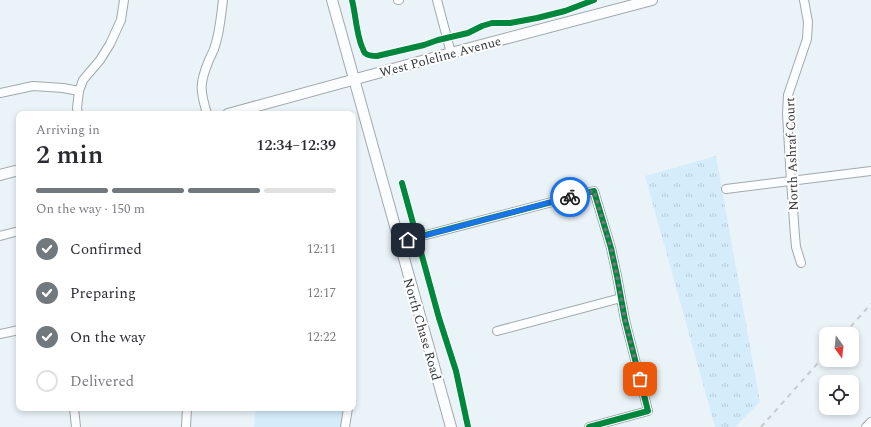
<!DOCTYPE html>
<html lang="en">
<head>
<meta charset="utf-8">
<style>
  body { margin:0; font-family:Spectral,serif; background:#f7f7f7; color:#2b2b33; height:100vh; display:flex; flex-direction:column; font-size:15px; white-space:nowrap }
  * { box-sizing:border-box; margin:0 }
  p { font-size:13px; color:#7c7c81 }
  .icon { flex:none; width:22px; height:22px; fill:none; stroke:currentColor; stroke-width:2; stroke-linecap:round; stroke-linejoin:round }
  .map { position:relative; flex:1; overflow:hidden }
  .drawer { position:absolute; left:16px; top:111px; width:340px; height:300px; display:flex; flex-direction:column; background:#fff; border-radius:8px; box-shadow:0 2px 6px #0003 }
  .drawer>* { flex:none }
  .needle { width:26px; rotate:165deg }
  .fabs { position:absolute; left:819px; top:327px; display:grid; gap:8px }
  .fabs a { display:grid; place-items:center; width:40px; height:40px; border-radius:8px; background:#fff; box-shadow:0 2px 6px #0003; font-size:20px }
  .pin { position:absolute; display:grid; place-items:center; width:34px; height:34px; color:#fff; margin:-17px; border-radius:8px; box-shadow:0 2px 6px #0006 }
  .courier { position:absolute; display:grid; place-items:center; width:40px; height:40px; margin:-20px; border:3px solid #1a73e8; border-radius:50%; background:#fff; color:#222; box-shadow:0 1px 5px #0007 }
  .summary em { font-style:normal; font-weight:600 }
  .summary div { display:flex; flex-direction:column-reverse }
  .summary { display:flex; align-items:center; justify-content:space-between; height:68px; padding:0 20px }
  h1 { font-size:26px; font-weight:600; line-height:30px }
  .bar { display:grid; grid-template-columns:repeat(4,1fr); gap:6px 4px; align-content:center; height:48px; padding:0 20px }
  .bar i { height:5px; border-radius:3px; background:#e1e1e2 }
  .bar .selected { background:#71797e }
  .bar p { grid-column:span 4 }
  ol { padding:0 20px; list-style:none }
  li { display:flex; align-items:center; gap:12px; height:44px }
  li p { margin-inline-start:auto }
  li .icon { padding:4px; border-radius:50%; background:#71797e; color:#fff; stroke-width:4 }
  li:last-child { color:#7c7c81 }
  li i { width:22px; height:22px; border:2px solid #e1e1e2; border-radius:50% }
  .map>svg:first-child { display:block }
  .grass { fill:url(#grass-tufts) }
  .park { fill:#d5edfb }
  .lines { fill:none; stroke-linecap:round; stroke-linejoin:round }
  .minor-casing { stroke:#a1a9ad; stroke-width:10 }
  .tertiary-casing { stroke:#a1a9ad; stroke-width:12 }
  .minor { stroke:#fcfdfe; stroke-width:8 }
  .tertiary { stroke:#fcfdfe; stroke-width:10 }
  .rail { stroke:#c8cbcd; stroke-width:2; stroke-dasharray:5 5; stroke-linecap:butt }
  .cycleway-casing { stroke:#fefefe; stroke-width:8 }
  .cycleway { stroke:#00873e; stroke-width:6 }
  .done { stroke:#71797e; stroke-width:4; stroke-dasharray:0 7.2 }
  .route { stroke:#1a73e8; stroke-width:5 }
  .labels { text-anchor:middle; stroke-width:4; stroke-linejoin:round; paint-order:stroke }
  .street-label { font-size:13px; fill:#30373c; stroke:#fefefe }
</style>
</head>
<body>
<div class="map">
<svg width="871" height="427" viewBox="0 0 871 427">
  <defs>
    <pattern id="grass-tufts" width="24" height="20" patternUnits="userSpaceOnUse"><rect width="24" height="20" fill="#d5edfb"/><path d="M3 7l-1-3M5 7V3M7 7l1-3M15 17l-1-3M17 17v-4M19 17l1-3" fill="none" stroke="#b7ccd8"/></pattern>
  </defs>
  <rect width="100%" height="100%" fill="#eaf3f8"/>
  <!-- grass -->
  <polygon class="grass" points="716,156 760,402 735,427 715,427 645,176"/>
  <!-- park -->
  <polygon class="park" points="255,408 344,408 341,427 254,427"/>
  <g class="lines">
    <!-- minor casing -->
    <g class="minor-casing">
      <g id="minor">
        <polyline points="398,0 399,0"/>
        <polyline points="437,0 451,53"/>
        <polyline points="0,93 33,86 63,88 79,91"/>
        <polyline points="78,114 77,108 79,91 83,80 100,60 110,44 121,20 124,0"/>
        <path d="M207,114c-7,-24 -8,-30 2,-54 2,-5 5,-9 6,-14 5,-15 6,-31 8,-46"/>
        <polyline points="726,189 871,171"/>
        <polyline points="0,236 19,231"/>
        <polyline points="399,242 594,191 611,248 617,276 625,320 648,411 589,427"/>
        <polyline points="801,263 796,247 795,236 791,181 787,114 788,95 807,39 808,22 804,0"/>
        <polyline points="497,331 621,298"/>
        <polyline points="0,334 19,330"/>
        <polyline points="74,408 76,427"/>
        <polyline points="186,427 187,408"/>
        <polyline points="345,427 348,408"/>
        <polyline points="866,427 871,422"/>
      </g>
    </g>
    <!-- tertiary casing -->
    <g class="tertiary-casing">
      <g id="tertiary">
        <polyline points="332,0 451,427"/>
        <polyline points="228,114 451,53 652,0"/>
        <polyline points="0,175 19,170"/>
      </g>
    </g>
    <!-- minor -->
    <use href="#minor" class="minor"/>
    <!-- tertiary -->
    <use href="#tertiary" class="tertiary"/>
    <!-- rail -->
    <g class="rail">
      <polyline points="844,334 871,304"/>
      <polyline points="761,427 826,354"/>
    </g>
    <!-- cycleway casing -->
    <g class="cycleway-casing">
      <g id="cycleway">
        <path d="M352,0c4,16 4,32 10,47 1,1 2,6 3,6 3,3 8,3 12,3l47,-11 14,-5 30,-7 14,-7 10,-3h18l27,-5 28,-7 29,-11"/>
        <polyline points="402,183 439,318 456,371 468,427"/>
        <polyline points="399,242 594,191 611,248 617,276 625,320 648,411 589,427"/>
      </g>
    </g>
    <!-- cycleway -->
    <use href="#cycleway" class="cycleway"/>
  </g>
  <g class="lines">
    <!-- done -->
    <polyline class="done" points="570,197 594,191 611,248 617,276 625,320 640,379"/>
    <!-- route -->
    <polyline class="route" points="408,240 570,197"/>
  </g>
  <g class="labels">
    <!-- street labels -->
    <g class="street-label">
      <text transform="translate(440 56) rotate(-15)" y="5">West Poleline Avenue</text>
      <text transform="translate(791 154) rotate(-92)" y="5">North Ashraf Court</text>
      <text transform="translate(423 329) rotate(74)" y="5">North Chase Road</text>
    </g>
  </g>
</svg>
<div class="fabs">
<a><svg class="needle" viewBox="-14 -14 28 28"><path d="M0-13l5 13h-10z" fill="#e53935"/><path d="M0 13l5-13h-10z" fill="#7c7c81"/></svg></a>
<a><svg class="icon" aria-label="locate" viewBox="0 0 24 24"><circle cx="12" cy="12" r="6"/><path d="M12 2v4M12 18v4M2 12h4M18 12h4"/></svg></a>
</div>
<div class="pin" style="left:640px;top:379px;background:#ea580c"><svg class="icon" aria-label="bag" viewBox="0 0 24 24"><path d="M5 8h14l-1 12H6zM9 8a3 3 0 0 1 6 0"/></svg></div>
<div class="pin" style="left:408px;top:240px;background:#1f2937"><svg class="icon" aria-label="home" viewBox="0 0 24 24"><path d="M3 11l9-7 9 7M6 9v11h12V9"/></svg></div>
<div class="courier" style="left:570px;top:197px"><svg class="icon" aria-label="bike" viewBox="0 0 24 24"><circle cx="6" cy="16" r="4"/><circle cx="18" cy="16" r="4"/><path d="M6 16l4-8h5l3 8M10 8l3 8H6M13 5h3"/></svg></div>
<section class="drawer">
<div class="summary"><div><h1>2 min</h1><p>Arriving in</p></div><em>12:34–12:39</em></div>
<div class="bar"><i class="selected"></i><i class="selected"></i><i class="selected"></i><i></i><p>On the way · 150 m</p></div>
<ol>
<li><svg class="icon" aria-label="check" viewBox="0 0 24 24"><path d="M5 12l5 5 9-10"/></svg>Confirmed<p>12:11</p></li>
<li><svg class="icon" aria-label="check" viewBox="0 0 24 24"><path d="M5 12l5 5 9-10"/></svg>Preparing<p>12:17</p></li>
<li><svg class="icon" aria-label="check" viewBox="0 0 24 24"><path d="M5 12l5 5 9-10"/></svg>On the way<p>12:22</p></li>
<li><i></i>Delivered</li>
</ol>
</section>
</div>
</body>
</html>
